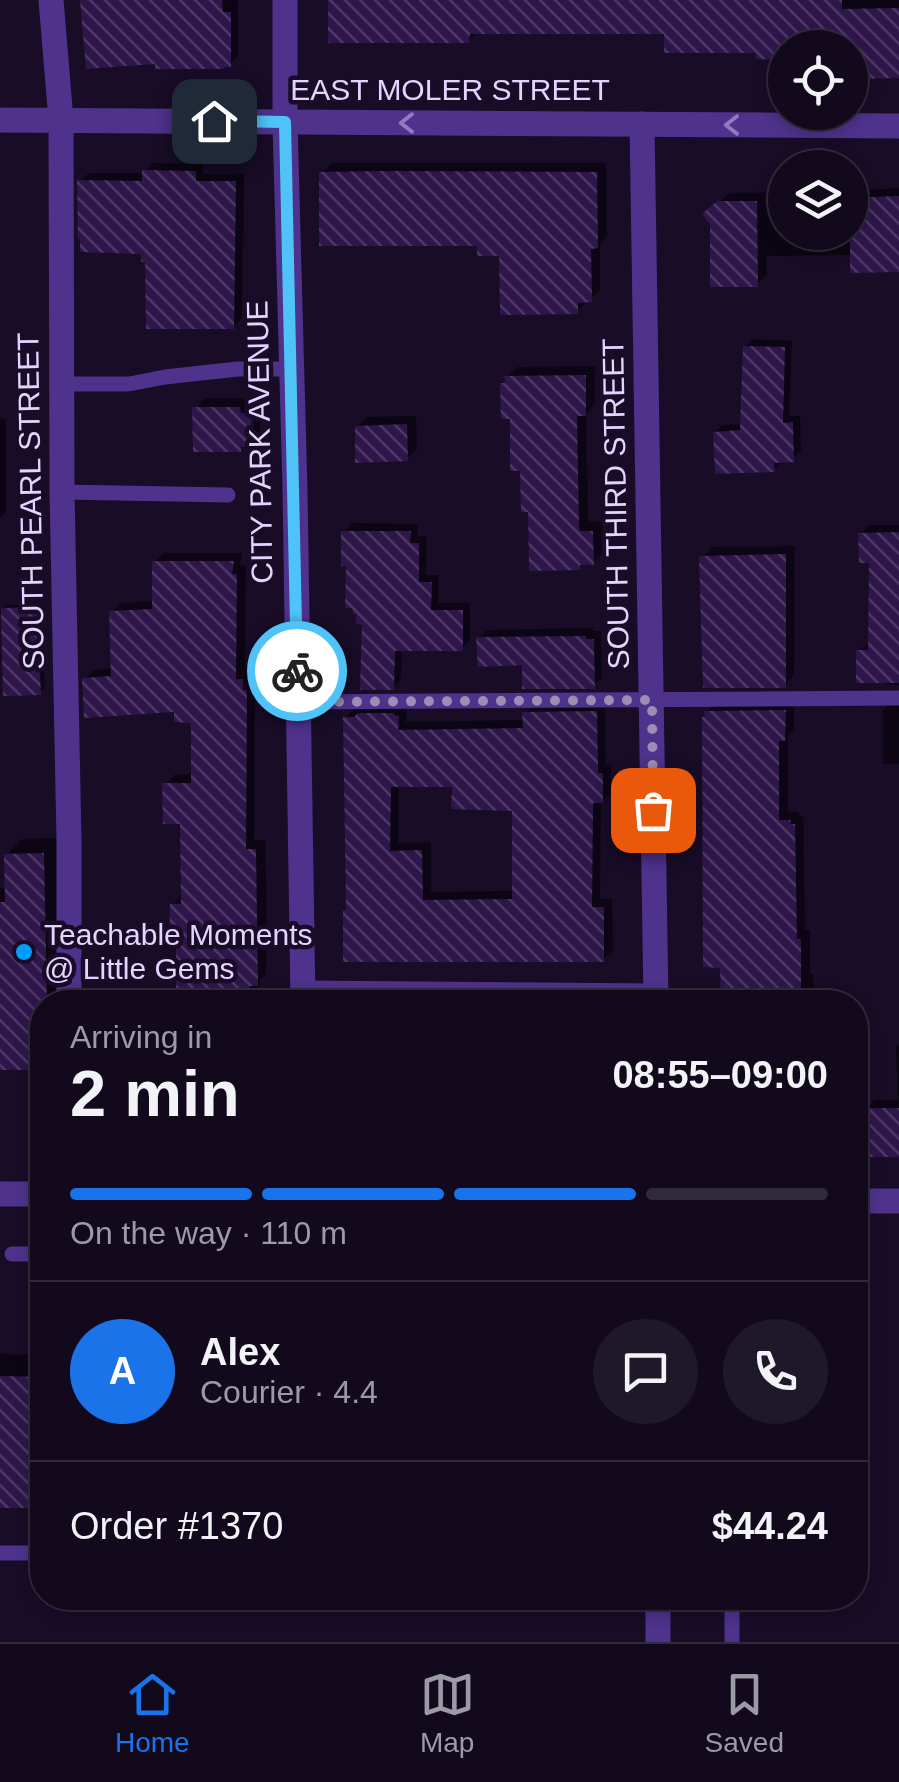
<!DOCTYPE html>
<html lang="en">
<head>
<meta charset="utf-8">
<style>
  body { margin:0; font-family:Helvetica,sans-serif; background:#1f172a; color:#f1f3f6; height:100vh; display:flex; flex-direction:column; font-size:38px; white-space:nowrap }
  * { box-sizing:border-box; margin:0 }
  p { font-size:32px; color:#9c9aa4 }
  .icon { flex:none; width:55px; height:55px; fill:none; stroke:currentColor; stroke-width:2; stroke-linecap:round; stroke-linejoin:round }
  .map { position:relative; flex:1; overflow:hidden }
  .sheet { position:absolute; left:30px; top:990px; width:838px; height:620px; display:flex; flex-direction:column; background:#12091d; border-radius:40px; box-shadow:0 5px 15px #0003,0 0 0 2px #312a3b }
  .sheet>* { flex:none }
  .controls { position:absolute; left:768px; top:30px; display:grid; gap:20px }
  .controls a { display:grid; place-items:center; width:100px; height:100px; border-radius:50%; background:#12091d; box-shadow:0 5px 15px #0003,0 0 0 2px #312a3b; font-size:50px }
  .pin { position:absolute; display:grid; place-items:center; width:85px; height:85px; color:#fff; margin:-42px; border-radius:20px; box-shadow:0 5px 15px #0006 }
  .courier { position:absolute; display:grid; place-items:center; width:100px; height:100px; margin:-50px; border:8px solid #4fc3f7; border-radius:50%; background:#fff; color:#222; box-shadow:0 2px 12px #0007 }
  .overview em { font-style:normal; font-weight:700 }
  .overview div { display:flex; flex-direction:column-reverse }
  .overview { display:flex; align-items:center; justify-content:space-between; height:170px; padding:0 40px }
  h1 { font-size:65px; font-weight:700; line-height:75px }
  .bar { display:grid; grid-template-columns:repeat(4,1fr); gap:15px 10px; align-content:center; height:120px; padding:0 40px }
  .bar i { height:12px; border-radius:8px; background:#312a3b }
  .bar .active { background:#1a73e8 }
  .bar p { grid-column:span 4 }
  .line { display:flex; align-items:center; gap:25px; padding:0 40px; border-top:2px solid #312a3b }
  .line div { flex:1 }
  .round { display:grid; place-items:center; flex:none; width:105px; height:105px; border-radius:52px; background:#1f172a }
  .dock { display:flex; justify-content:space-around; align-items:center; height:140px; border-top:2px solid #312a3b; background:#12091d; font-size:28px; color:#9c9aa4 }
  .dock a { display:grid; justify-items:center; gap:5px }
  .dock .active { color:#1a73e8 }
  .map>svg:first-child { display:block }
  .shadow { fill:#0007; fill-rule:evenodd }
  .building { fill:url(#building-back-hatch); fill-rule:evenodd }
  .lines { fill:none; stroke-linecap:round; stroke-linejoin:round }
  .service { stroke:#4e328b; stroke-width:15 }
  .minor { stroke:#4e328b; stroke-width:25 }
  .oneway { stroke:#927abf }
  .done { stroke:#9d8db3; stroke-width:10; stroke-dasharray:0 18 }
  .route { stroke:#4fc3f7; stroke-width:12 }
  .poi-dot { fill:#009dfd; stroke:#180c27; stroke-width:4 }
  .labels { text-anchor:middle; stroke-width:9; stroke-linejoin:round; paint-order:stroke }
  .street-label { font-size:30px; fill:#e4d2ff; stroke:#180c27 }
  .poi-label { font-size:30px; fill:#e4d2ff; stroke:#180c27; text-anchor:start }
</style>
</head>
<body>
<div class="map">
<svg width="899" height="1642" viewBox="0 0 899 1642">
  <defs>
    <pattern id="building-back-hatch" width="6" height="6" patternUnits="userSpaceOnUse" patternTransform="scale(2.5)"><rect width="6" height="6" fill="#2f164a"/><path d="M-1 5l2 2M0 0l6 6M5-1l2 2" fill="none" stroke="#4d3765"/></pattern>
  </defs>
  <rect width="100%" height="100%" fill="#180c27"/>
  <!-- shadow -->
  <g class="shadow">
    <polygon points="83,0 238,0 238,56 230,64 158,61"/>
    <polygon points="330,0 899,0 899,76 858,58 850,58 850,48 785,48 785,57 666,32 477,32 468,41"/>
    <polygon points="153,163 203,164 203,174 244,174 242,318 233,327 148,260 144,251 80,181 89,173 144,173"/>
    <polygon points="332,163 606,163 607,236 600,243 600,290 577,311 502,253 322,173"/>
    <polygon points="899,188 899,267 853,255 766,256 767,275 757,284 715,205 730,193 785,192 785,232 850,232 850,191"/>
    <polygon points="753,339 792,341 789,416 800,416 801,451 793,459 782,462 774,470 715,432 723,425 742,424 745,347"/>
    <polygon points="595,366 595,404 586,414 588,518 590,522 602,522 603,553 593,562 584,563 579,568 531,509 512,416 502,384 517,367"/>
    <polygon points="205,398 249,398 249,442 254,437 254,404 260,404 260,435 251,444 245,444 240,449 195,408"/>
    <polygon points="416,416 417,449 407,459 357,427 367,417"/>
    <polygon points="0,419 6,419 6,512 0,518"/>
    <polygon points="352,523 418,524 417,536 427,536 426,575 439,575 438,603 470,603 470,640 462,648 402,649 401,679 393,688 364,622 348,564 344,532"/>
    <polygon points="869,525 899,525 899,685 884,684 884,681 858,651 870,642 872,560 861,534"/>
    <polygon points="795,546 794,675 785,685 702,557 712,547"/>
    <polygon points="164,553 242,553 240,565 246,566 245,671 251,671 251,682 255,681 254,840 265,840 267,912 266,974 259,981 259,986 255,990 255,1002 182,1002 179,946 172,906 181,896 182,821 165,784 174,775 194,774 193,720 176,709 85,679 94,670 113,668 112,612 121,603 154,601 154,562"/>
    <polygon points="40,604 45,688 40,692 3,609 7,605"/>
    <polygon points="593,628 593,631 601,631 602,678 593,686 524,662 479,638 487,630"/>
    <polygon points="794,701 794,729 788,735 788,812 799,812 799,815 803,816 805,930 810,930 810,974 813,974 814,1002 724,1002 707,712 717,702"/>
    <polygon points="892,701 899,701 899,764 883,764 883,710"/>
    <path d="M605,703l1,62h5l1,27 -11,10 -1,97h12l1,51 -10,9 -255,-50 -3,-191 9,-9 53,-2 -1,15 119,-2v-7l9,-9zM399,784l55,1 61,24 -1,82 -83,1v-50l-33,1z"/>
    <polygon points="59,838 63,1002 42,1002 42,1068 0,1068 0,888 7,888 6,855 22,839"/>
    <polygon points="899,1045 899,1154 866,1109 875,1100 898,1100 896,1047"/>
    <polygon points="0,1354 42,1355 42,1506 0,1505"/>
  </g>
  <!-- building -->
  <g class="building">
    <polygon points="80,0 222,0 223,12 231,12 231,67 225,67 224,69 155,69 155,64 86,69"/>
    <polygon points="328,0 842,0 842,9 899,8 899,78 856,79 855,48 785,48 785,60 756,59 756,53 664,53 664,34 470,34 469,43 328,43"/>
    <polygon points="142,170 196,171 196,181 236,181 234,329 146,329 145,262 141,262 141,254 80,252 80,239 78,239 77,180 142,181"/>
    <polygon points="383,171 597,172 598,248 591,249 592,302 578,303 578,314 500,315 499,256 477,256 477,246 319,246 319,172"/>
    <polygon points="899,196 899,272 850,273 850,198"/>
    <polygon points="717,201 757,201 758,287 710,287 710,224 702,214"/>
    <polygon points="743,346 785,347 783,423 793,422 794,462 774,463 775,472 715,474 713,432 740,430"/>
    <polygon points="586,375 586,416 577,416 579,528 580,531 593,531 594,565 580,565 580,570 529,571 528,512 521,512 520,471 510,471 510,419 501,419 500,383 505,383 504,376"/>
    <polygon points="192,407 240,407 241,413 251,412 252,447 241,447 241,452 193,452"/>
    <polygon points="407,424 408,461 355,463 355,426"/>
    <polygon points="341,531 411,531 410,543 419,543 419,582 432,582 431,610 463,610 463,651 395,651 394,690 360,690 362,625 356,624 356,614 353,615 352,608 345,608 346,566 341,566"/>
    <polygon points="899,532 899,683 856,683 856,650 868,650 869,563 859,563 858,533"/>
    <polygon points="786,554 786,688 703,688 699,556"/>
    <polygon points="152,561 234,561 232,574 237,574 236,679 243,679 243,690 247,690 246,849 256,849 258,986 250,986 250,998 176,998 176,948 169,948 170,904 181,904 180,824 163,824 162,783 191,783 191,723 174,722 174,712 84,718 82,678 111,676 109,611 152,609"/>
    <polygon points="37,607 41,695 3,696 1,608"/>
    <polygon points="586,636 586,639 594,639 595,689 522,689 522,665 478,667 476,637"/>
    <polygon points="786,710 785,741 779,741 779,820 791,820 790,824 795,824 797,939 801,939 801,1002 721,1002 720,968 703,967 702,717 705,717 704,711"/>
    <path d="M597,711l1,62h5v30h-10l-1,104h12v55h-261v-52h3l-3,-193h12l1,-3 4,-1h34v2l5,1 -1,14 125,-2 -1,-16zM391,787h61l-1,22 61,2v88l-89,1 -1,-50 -32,1z"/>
    <polygon points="44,853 47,1002 42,1002 42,1070 0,1070 0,902 5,902 4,854"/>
    <rect x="864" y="1108" width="35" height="49"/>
    <polygon points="0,1376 42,1377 42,1508 0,1508"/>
  </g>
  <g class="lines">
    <!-- service -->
    <g class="service">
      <polyline points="62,384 129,384 165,377 238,369 292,369"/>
      <polyline points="62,492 228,495"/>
      <polyline points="298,702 899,698"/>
      <polyline points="302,988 656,991"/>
      <polyline points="12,1254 42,1254"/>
      <polyline points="0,1553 42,1553"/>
      <polyline points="732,1598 732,1642"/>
    </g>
    <!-- minor -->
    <g class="minor">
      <polyline points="51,0 61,120 62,492 69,840 69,1002"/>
      <polyline points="285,0 285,122 295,490 303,1002"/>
      <polyline points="0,120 899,126"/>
      <polyline points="642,124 656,1002"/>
      <polyline points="0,1194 42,1194"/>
      <polyline points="855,1201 899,1201"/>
      <polyline points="658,1642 658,1598"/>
    </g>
  </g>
  <!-- one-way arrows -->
  <defs><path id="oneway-chevron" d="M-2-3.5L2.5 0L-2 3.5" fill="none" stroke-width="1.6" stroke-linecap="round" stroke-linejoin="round" transform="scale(2.5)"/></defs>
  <g class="oneway">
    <use href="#oneway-chevron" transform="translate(407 123) rotate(-180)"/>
    <use href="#oneway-chevron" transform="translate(732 125) rotate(-180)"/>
  </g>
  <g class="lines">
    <!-- done -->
    <polyline class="done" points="297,671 298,702 652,700 653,810"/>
    <!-- route -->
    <polyline class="route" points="214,121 285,122 297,671"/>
  </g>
  <!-- markers -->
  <circle class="poi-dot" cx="24" cy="952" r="10"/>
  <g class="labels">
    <!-- street labels -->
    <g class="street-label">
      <text x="450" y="100">EAST MOLER STREET</text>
      <text transform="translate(260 442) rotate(-91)" y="10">CITY PARK AVENUE</text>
      <text transform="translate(31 501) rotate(-91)" y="10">SOUTH PEARL STREET</text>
      <text transform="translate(616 504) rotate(-91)" y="10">SOUTH THIRD STREET</text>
    </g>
    <!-- poi labels -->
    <g class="poi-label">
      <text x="44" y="945">Teachable Moments<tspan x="44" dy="34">@ Little Gems</tspan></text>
    </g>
  </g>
</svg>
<div class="controls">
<a><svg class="icon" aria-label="locate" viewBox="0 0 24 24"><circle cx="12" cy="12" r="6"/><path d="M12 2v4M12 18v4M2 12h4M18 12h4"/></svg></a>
<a><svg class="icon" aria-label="layers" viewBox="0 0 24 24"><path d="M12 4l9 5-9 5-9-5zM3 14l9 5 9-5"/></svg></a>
</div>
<div class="pin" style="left:653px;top:810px;background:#ea580c"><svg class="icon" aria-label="bag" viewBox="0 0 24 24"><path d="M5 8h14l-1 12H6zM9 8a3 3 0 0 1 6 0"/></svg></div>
<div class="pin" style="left:214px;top:121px;background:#1f2937"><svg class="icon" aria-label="home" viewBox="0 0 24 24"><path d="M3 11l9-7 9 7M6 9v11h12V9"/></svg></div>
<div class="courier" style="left:297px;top:671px"><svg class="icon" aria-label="bike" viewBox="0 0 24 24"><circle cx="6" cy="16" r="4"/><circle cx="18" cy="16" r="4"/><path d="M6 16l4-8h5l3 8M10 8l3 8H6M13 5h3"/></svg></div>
<section class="sheet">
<div class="overview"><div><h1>2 min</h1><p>Arriving in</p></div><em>08:55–09:00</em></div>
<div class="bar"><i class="active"></i><i class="active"></i><i class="active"></i><i></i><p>On the way · 110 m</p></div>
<div class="line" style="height:180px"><b class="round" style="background:#1a73e8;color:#fff">A</b><div><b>Alex</b><p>Courier · 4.4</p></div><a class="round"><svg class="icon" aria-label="chat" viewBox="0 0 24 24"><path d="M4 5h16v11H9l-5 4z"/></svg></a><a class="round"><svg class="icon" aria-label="phone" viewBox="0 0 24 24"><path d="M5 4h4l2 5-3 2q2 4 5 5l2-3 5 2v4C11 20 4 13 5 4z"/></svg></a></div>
<div class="line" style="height:130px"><div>Order #1370</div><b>$44.24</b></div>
</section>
</div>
<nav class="dock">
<a class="active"><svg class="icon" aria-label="home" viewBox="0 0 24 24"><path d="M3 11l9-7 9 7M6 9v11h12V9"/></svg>Home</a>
<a><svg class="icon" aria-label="map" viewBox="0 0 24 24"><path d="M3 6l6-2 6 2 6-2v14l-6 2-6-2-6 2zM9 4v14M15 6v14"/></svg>Map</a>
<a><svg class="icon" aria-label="saved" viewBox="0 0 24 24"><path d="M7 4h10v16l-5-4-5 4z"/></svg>Saved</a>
</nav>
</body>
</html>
